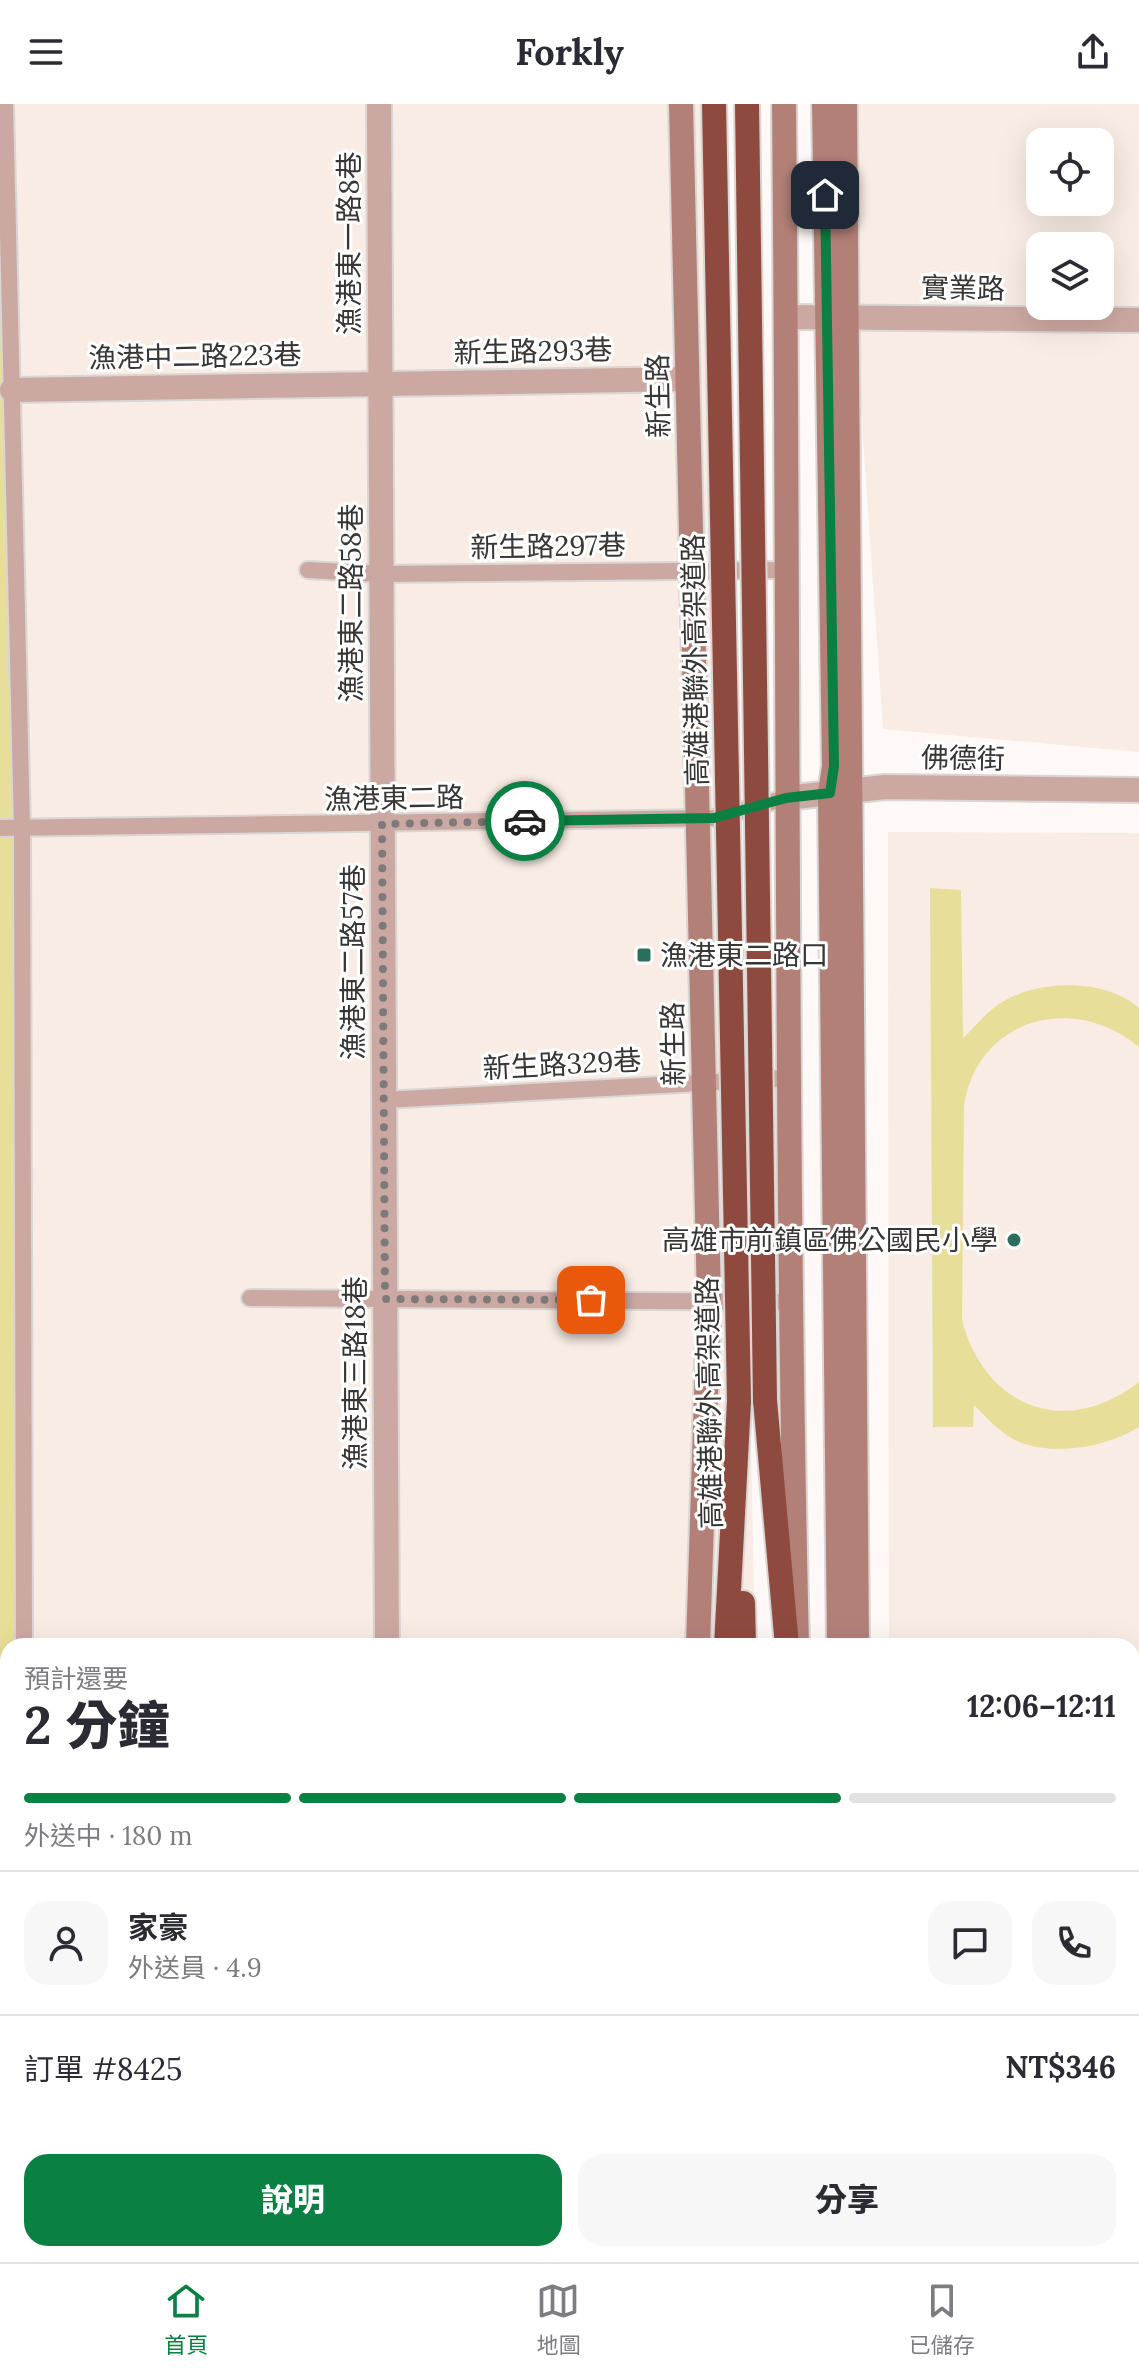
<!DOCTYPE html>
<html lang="zh-TW">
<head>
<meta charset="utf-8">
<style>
  body { margin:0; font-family:Lora,"Noto Sans TC",serif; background:#f7f7f7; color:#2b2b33; height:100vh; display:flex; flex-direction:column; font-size:30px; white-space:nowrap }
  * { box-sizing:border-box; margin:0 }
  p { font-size:26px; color:#7c7c81 }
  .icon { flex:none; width:44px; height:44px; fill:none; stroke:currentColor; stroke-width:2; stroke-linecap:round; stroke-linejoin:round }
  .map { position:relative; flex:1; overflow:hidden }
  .details { position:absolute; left:0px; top:1534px; width:1140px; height:624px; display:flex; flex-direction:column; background:#fff; border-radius:24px 24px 0 0; box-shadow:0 8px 32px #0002 }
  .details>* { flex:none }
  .fabs { position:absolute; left:1026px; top:24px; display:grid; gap:16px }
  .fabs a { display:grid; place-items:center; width:88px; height:88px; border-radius:16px; background:#fff; box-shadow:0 8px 32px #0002; font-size:40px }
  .pin { position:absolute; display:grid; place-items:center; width:68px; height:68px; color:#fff; margin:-34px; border-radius:16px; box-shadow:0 4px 12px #0006 }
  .courier { position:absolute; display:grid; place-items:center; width:80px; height:80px; margin:-40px; border:6px solid #0b8043; border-radius:50%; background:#fff; color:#222; box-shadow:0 2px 10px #0007 }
  .overview em { font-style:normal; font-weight:800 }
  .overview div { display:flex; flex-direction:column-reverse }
  .overview { display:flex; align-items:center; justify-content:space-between; height:136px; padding:0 24px }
  h1 { font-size:52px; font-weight:800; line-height:60px }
  .bar { display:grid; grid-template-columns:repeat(4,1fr); gap:12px 8px; align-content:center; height:96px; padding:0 24px }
  .bar i { height:10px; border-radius:6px; background:#e1e1e2 }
  .bar .current { background:#0b8043 }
  .bar p { grid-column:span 4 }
  .line { display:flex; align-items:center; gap:20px; padding:0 24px; border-top:2px solid #e1e1e2 }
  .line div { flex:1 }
  .round { display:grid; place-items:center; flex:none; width:84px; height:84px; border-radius:24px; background:#f7f7f7 }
  .cta { display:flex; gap:16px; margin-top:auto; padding:16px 24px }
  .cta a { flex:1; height:92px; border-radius:24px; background:#0b8043; color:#fff; font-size:32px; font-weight:800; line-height:92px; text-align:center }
  .cta a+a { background:#f7f7f7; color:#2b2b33 }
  header { display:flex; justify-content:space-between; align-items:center; height:104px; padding:0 24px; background:#fff; font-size:36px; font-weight:800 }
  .tab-bar { display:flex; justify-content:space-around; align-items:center; height:112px; border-top:2px solid #e1e1e2; background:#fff; font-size:22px; color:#7c7c81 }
  .tab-bar a { display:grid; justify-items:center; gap:4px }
  .tab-bar .current { color:#0b8043 }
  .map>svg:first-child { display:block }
  .built { fill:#f8ece4; fill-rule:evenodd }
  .green { fill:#e7df99 }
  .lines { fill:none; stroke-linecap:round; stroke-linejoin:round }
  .lane-casing { stroke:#dad6d3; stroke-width:20 }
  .street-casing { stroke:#dad6d3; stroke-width:28 }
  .secondary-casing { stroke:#dad6d3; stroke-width:28 }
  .highway-casing { stroke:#dad6d3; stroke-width:28 }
  .lane { stroke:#cca8a2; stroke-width:16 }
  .street { stroke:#cca8a2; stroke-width:24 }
  .secondary { stroke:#b38078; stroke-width:24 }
  .highway { stroke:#8f4a40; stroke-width:24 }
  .highway-bridge-casing { stroke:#dad6d3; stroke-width:28; stroke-linecap:butt }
  .highway-bridge { stroke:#8f4a40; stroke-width:24 }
  .done { stroke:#7d7a79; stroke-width:8; stroke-dasharray:0 14.4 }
  .route { stroke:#0b8043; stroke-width:10 }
  .poi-dot { fill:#2b6e5e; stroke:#fff; stroke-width:3 }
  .labels { text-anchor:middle; stroke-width:6; stroke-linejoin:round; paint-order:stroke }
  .street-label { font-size:28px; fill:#383635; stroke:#fff }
  .poi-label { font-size:28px; fill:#383635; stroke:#fff; text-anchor:start }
</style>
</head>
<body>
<header><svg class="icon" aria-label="menu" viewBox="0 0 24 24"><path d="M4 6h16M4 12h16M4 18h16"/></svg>Forkly<svg class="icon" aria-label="share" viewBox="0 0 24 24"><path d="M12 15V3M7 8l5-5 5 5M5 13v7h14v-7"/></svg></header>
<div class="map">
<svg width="1139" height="2158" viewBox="0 0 1139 2158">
  <rect width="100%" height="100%" fill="#fef9f6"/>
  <!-- built -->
  <g class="built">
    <polygon points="0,0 725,0 755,1542 8,1542 8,2150 767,2150 767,2158 0,2158"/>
    <path d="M840,0h299v648l-256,-23zM1040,38h60v60h-60zM1040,142h60v60h-60z"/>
    <polygon points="888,728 1139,729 1139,1677 1132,1677 1132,1542 889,1542"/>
  </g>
  <!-- green -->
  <g class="green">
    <polygon points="0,0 22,725 24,1542 8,1542 8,1675 0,1672"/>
    <path d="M930,784l31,2 2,148c11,-10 20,-22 32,-31 36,-28 109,-30 144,1v39c-65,-55 -162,-29 -175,59l-2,214c23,88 104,119 177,62v45c-33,20 -85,30 -122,14 -17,-8 -30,-23 -43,-36l-1,22h-40z"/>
  </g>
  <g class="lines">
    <!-- lane casing -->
    <g class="lane-casing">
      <g id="lane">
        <polyline points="5,0 22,725 24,1542"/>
        <polyline points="308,466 381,470 790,466"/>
        <polyline points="0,724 714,714 786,694"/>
        <polyline points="384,996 791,974"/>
        <polyline points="250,1194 789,1198"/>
        <polyline points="0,1672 8,1675"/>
        <polyline points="27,2150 27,2158"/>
      </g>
    </g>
    <!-- street casing -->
    <g class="street-casing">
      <g id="street">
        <polyline points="379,0 387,1542"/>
        <polyline points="786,213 1139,216"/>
        <polyline points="12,286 687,275"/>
        <polyline points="786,694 885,683 1139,686"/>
        <polyline points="1132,2039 1133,1712"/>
        <polyline points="1123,2158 1124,2150"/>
      </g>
    </g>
    <!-- secondary casing -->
    <g class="secondary-casing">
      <g id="secondary">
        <polyline points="681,0 709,1197 698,1542"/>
        <path d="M784,0c5,514 1,1028 13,1542"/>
        <polyline points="824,0 834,662 830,689 839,1542"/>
        <polyline points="845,0 857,1542"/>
        <polyline points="704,2150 704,2158"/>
        <polyline points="804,2150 804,2158"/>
        <polyline points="864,2150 864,2158"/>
      </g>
    </g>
    <!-- highway casing -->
    <g class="highway-casing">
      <g id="highway">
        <polyline points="765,1296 787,1542"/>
        <polyline points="743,1499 744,1542"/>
        <polyline points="726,1542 739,1297"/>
        <polyline points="730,2150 730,2158"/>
        <polyline points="755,2150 755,2158"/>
        <polyline points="780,2150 780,2158"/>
        <polyline points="835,2150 835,2158"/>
      </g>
    </g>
    <!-- lane -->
    <use href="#lane" class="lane"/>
    <!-- street -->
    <use href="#street" class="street"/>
    <!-- secondary -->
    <use href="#secondary" class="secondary"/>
    <!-- highway -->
    <use href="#highway" class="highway"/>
    <!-- highway-bridge casing -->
    <g class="highway-bridge-casing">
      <g id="highway-bridge">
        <polyline points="714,0 739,1297"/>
        <polyline points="747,0 765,1296"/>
      </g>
    </g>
    <!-- highway-bridge -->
    <use href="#highway-bridge" class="highway-bridge"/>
  </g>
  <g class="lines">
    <!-- done -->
    <polyline class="done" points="525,717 382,720 385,1195 591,1196"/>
    <!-- route -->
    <polyline class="route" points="525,717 714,714 786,694 830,689 834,662 825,91"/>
  </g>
  <!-- markers -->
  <g class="poi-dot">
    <rect x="636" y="843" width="16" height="16" rx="4"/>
    <circle cx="1014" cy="1136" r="8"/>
  </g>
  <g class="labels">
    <!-- street labels -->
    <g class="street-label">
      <text transform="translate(349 139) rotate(-90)" y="10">漁港東一路8巷</text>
      <text transform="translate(963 184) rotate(1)" y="10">實業路</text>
      <text transform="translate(533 247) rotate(-1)" y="10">新生路293巷</text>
      <text transform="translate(195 252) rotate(-1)" y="10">漁港中二路223巷</text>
      <text transform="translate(658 292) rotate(-91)" y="10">新生路</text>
      <text transform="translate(548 442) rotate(-1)" y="10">新生路297巷</text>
      <text transform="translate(351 499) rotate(-90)" y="10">漁港東二路58巷</text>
      <text transform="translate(695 556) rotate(-91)" y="10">高雄港聯外高架道路</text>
      <text transform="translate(963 654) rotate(1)" y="10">佛德街</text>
      <text transform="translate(394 694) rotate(-1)" y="10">漁港東二路</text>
      <text transform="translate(353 858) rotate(-90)" y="10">漁港東二路57巷</text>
      <text transform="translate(673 940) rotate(-91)" y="10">新生路</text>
      <text transform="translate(562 960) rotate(-3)" y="10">新生路329巷</text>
      <text transform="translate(355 1269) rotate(-90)" y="10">漁港東三路18巷</text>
      <text transform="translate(709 1299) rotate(-91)" y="10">高雄港聯外高架道路</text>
    </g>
    <!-- poi labels -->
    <g class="poi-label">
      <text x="660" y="861">漁港東二路口</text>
      <text x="998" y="1146" text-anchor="end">高雄市前鎮區佛公國民小學</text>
    </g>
  </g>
</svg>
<div class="fabs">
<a><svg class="icon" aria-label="locate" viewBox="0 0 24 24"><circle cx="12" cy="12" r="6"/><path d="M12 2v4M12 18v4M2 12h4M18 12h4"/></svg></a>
<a><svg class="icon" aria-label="layers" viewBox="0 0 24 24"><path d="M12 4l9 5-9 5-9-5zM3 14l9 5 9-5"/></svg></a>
</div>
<div class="pin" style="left:591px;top:1196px;background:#ea580c"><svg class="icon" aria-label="bag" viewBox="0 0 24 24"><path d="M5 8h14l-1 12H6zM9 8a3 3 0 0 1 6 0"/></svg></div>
<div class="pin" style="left:825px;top:91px;background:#1f2937"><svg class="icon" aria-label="home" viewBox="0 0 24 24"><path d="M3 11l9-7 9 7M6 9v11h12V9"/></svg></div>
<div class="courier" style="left:525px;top:717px"><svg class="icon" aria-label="car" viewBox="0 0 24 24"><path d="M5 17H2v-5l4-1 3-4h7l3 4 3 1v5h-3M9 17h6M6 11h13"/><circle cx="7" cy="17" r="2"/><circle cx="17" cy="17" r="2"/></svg></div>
<section class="details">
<div class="overview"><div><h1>2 分鐘</h1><p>預計還要</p></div><em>12:06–12:11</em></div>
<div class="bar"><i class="current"></i><i class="current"></i><i class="current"></i><i></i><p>外送中 · 180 m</p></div>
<div class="line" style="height:144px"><a class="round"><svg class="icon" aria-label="person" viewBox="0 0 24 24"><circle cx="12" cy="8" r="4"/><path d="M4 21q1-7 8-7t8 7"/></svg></a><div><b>家豪</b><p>外送員 · 4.9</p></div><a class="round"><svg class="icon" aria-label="chat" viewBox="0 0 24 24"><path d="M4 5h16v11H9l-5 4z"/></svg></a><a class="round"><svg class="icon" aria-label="phone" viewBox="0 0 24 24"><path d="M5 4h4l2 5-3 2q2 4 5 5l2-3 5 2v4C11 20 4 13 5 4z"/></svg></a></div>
<div class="line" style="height:104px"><div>訂單 #8425</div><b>NT$346</b></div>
<div class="cta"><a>說明</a><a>分享</a></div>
</section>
</div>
<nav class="tab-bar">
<a class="current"><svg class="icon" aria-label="home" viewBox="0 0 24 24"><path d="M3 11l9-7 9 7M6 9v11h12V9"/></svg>首頁</a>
<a><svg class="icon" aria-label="map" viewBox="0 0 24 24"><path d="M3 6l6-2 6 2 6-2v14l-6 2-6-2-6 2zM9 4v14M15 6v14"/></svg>地圖</a>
<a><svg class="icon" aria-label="saved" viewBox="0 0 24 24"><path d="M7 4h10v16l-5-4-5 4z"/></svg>已儲存</a>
</nav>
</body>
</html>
